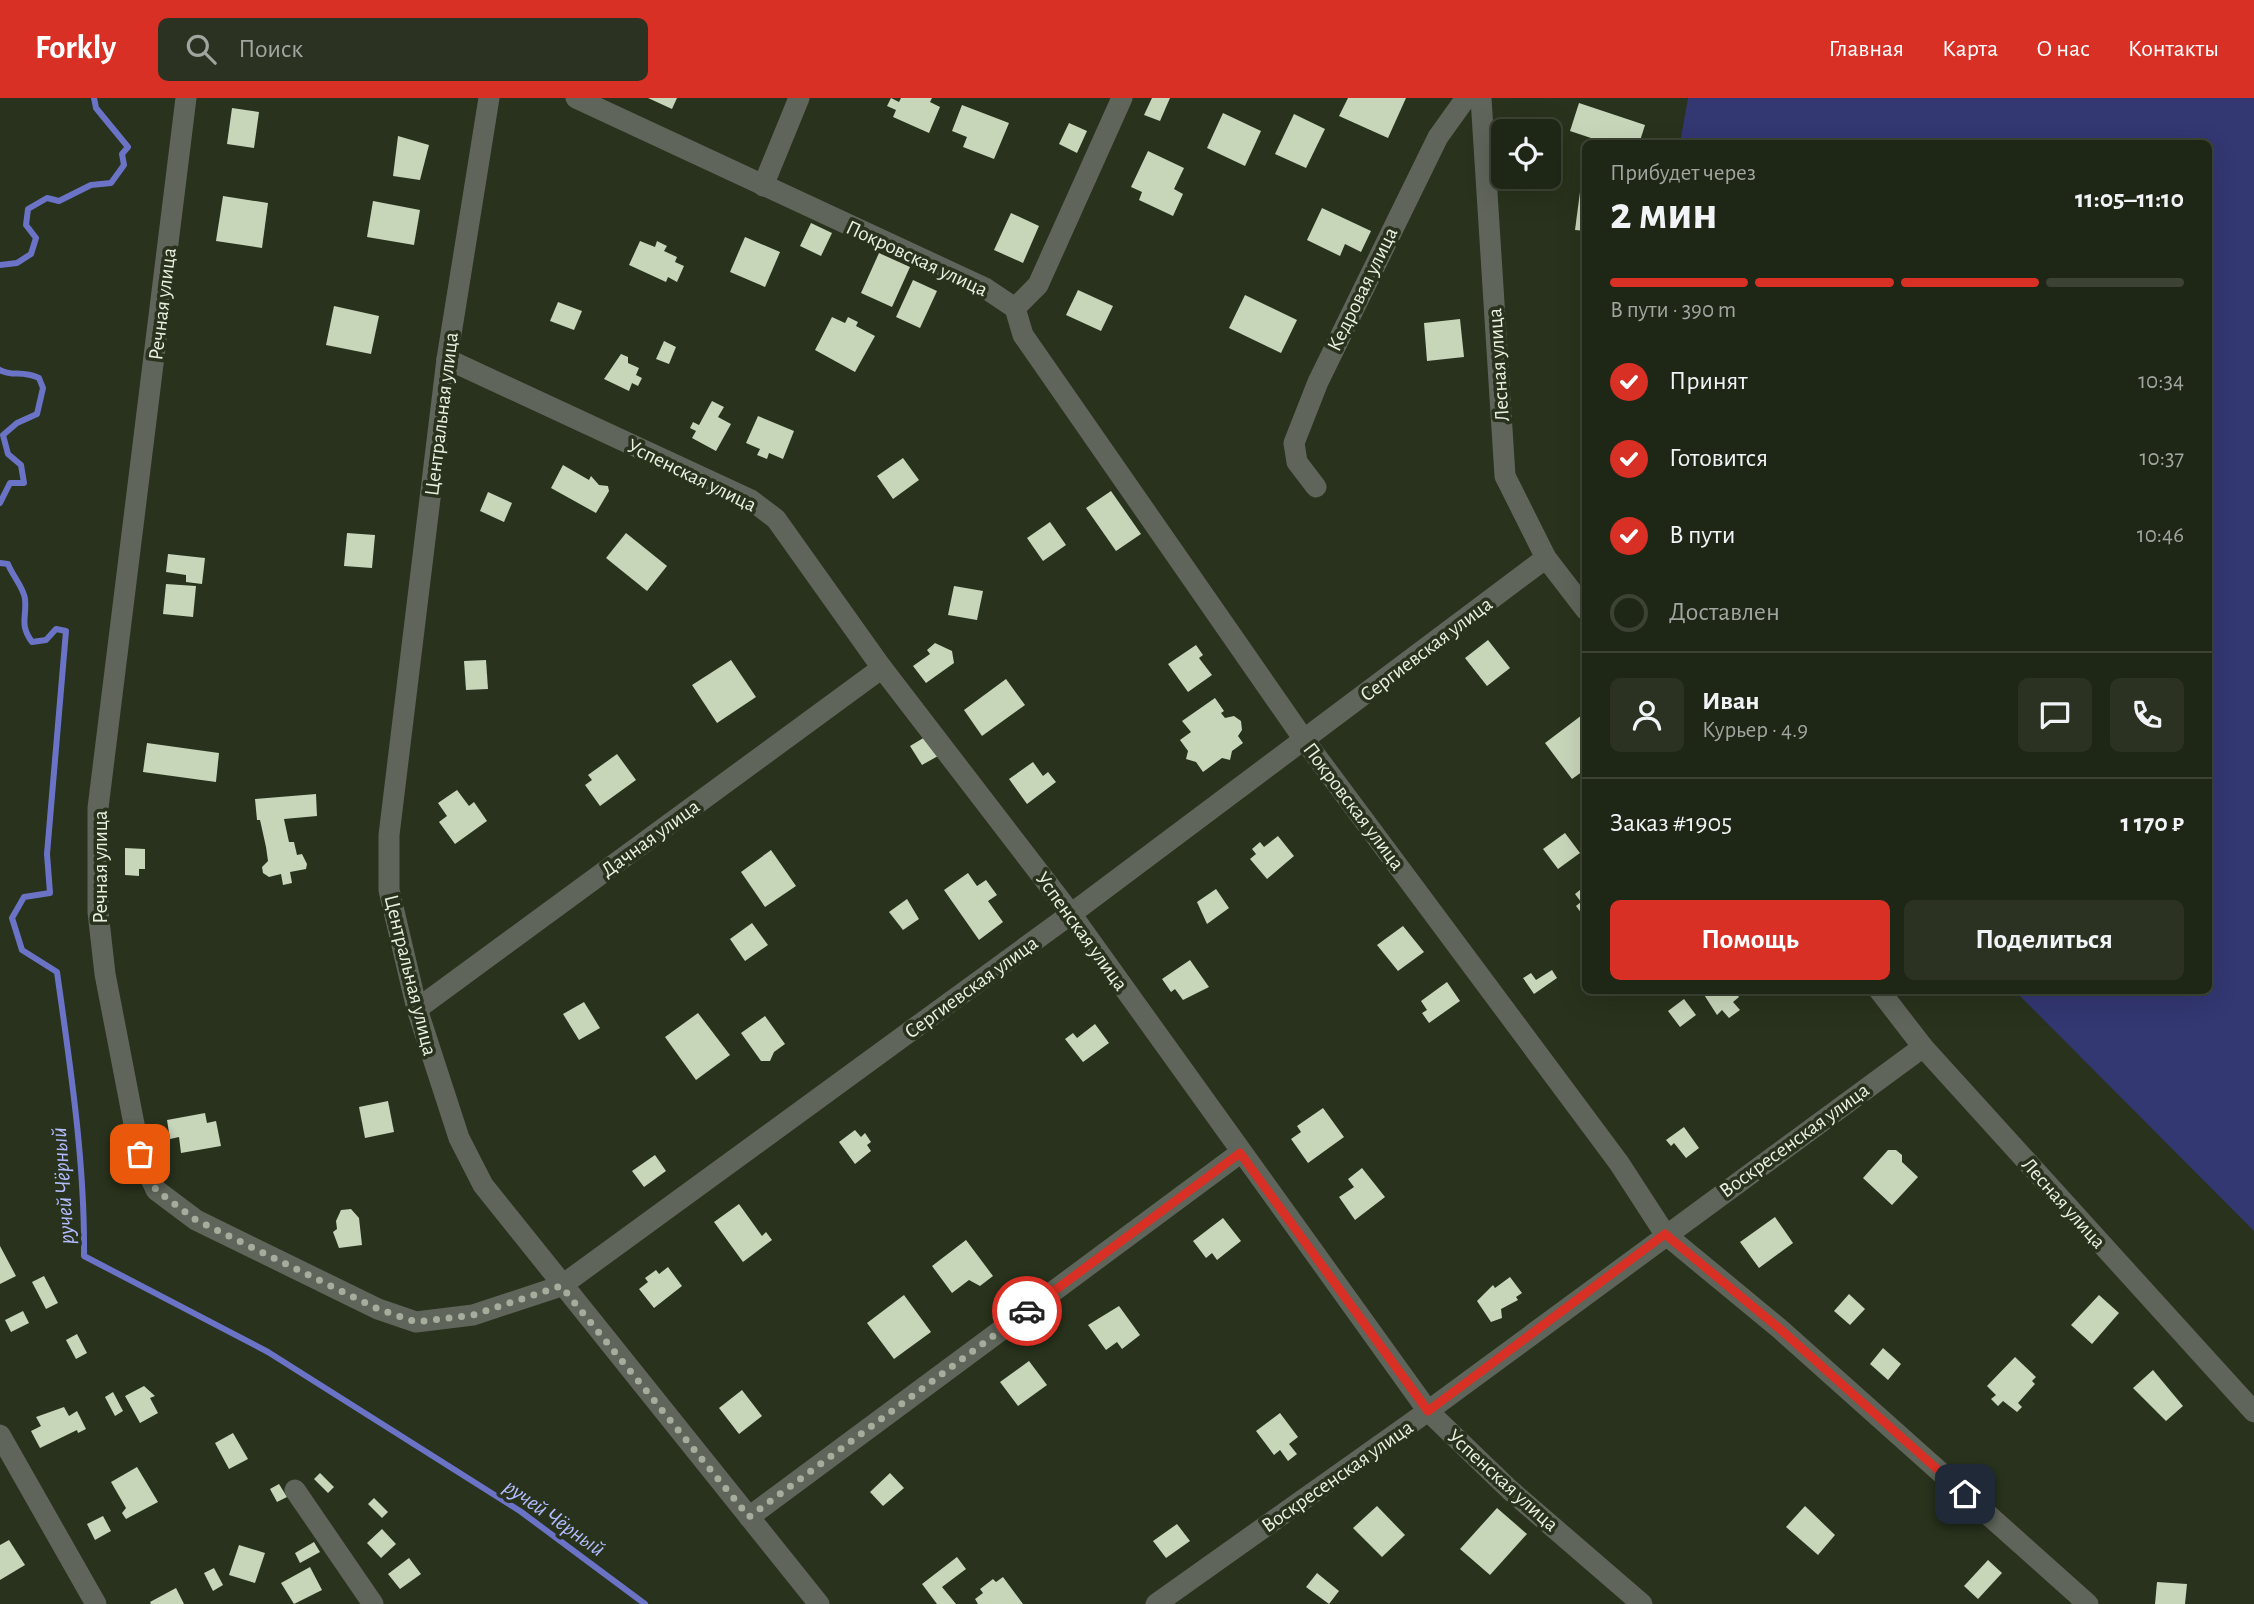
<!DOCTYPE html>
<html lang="ru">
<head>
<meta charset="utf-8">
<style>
  body { margin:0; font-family:"Alegreya Sans",sans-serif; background:#2b3222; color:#f1f3f6; height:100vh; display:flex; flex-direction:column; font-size:26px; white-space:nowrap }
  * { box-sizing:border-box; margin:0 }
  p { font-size:23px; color:#a1a5a0 }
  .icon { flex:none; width:38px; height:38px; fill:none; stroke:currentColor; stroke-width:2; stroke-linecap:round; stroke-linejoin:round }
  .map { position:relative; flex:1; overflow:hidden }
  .side { position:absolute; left:1582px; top:42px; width:630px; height:854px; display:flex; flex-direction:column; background:#1e2615; border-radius:10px; box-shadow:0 7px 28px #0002,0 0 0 2px #3c4334 }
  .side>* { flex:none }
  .buttons { position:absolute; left:1491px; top:21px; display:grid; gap:14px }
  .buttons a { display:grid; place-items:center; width:70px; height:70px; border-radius:10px; background:#1e2615; box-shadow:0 7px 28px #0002,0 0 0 2px #3c4334; font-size:35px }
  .pin { position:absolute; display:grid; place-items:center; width:60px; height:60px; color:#fff; margin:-30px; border-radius:14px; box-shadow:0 4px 10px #0006 }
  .courier { position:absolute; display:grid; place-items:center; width:70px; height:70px; margin:-35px; border:5px solid #d93025; border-radius:50%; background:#fff; color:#222; box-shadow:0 2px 9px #0007 }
  .head em { font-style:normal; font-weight:600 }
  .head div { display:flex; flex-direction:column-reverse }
  .head { display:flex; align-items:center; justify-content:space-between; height:119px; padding:0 28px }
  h1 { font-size:46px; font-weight:600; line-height:52px }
  .bar { display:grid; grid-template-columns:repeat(4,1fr); gap:10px 7px; align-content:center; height:84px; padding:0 28px }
  .bar i { height:9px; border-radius:5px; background:#3c4334 }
  .bar .active { background:#d93025 }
  .bar p { grid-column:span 4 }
  .line { display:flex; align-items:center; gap:18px; padding:0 28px; border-top:2px solid #3c4334 }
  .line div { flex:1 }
  .round { display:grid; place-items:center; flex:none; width:74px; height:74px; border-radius:10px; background:#2b3222 }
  ol { padding:0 28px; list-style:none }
  li { display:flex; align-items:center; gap:21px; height:77px }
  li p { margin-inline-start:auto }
  li .icon { padding:7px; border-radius:50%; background:#d93025; color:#fff; stroke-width:4 }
  li:last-child { color:#a1a5a0 }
  li i { width:38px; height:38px; border:4px solid #3c4334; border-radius:50% }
  .cta { display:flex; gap:14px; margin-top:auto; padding:14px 28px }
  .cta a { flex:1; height:80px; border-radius:10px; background:#d93025; color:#fff; font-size:28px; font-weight:600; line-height:80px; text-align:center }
  .cta a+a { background:#2b3222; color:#f1f3f6 }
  header { display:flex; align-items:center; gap:42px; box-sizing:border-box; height:98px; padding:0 35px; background:#d93025; color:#fff }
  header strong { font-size:33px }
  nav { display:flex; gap:38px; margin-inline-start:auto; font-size:24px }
  .search { width:490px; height:63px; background:#2b3222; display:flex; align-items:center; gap:18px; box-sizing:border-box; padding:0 24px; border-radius:10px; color:#a1a5a0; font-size:26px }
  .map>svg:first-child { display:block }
  .green { fill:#333772 }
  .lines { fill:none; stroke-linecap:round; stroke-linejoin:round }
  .stream { stroke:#6b73c7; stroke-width:6 }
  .building { fill:#c7d5b9 }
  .minor { stroke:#5f655a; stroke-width:21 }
  .done { stroke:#a5ae9d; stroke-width:7; stroke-dasharray:0 12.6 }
  .route { stroke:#d93025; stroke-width:9 }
  .labels { text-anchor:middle; stroke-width:7; stroke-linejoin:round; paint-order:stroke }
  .street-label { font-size:21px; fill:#e9f0e2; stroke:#28321c }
  .water-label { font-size:23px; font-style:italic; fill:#b2bcff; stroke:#28321c }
</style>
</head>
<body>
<header>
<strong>Forkly</strong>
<div class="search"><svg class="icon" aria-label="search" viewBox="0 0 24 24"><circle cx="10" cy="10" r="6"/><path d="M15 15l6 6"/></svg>Поиск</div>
<nav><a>Главная</a><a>Карта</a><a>О нас</a><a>Контакты</a></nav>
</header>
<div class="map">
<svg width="2254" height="1506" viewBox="0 0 2254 1506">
  <rect width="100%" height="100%" fill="#28321c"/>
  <!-- green -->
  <polygon class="green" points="1688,0 2254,0 2254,1133 2015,893 2208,892 2208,46 1680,45"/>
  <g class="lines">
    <!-- stream -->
    <g class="stream">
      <polyline points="0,167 17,165 31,156 36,140 26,127 28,111 47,100 59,103 91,87 111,85 124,67 122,56 128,49 96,10 94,0"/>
      <path d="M0,272c12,7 22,0 39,8l4,10 -6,26 -20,9 -14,12 5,19 13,11 3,18h-14l-10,20"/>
      <path d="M0,465l8,1c4,11 16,24 17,35 2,18 -6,25 7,43l14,-2 10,-11 10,2 -19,223 3,39 -26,4 -12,21 10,32 35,22c13,93 28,189 27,284l184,96 252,159 125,93"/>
    </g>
  </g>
  <!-- building -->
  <g class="building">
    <polygon points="648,0 677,0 672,11"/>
    <polygon points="891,0 899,4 901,0 932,0 930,4 940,9 929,35 893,19 896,12 887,8"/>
    <polygon points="1152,0 1170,0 1160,23 1144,17"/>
    <polygon points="1348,0 1406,0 1388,40 1339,18"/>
    <polygon points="1579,5 1645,27 1639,46 1609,46 1570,33"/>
    <polygon points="962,7 1009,25 994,61 963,49 967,39 952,33"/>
    <polygon points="232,10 259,14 254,50 227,46"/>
    <polygon points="1223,15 1261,33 1245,68 1207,50"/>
    <polygon points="1294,16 1325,31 1306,70 1275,56"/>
    <polygon points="1069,25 1087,33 1077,55 1059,46"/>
    <polygon points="398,38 429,47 420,82 393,78"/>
    <polygon points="1148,53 1184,70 1174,91 1183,96 1173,118 1139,102 1142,94 1131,89"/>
    <polygon points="1580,94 1586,94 1586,133 1575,132"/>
    <polygon points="223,98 268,105 262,150 216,143"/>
    <polygon points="373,103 420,112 414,147 367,139"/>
    <polygon points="1322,110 1371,133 1361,154 1345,146 1340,158 1307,142"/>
    <polygon points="1011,115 1039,128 1023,165 994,152"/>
    <polygon points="811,125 832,135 821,158 800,148"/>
    <polygon points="745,139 780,154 765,189 730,174"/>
    <polygon points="640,143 655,149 657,143 667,148 664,153 677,159 675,164 684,168 677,184 668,179 666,184 629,167"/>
    <polygon points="879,155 910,169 892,209 861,195"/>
    <polygon points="913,182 937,193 920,230 896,219"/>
    <polygon points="1078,192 1113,208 1101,233 1066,217"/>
    <polygon points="1245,197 1297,222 1281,255 1229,230"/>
    <polygon points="558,204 582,213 574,232 550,223"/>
    <polygon points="334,208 379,218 371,256 326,247"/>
    <polygon points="832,219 845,225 848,219 858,224 856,228 875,238 855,274 815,252"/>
    <polygon points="1460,221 1464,259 1427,263 1424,225"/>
    <polygon points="664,243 676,249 669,266 656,261"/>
    <polygon points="621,256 628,259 628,265 639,270 636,277 642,280 638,288 632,285 629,293 604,281"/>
    <polygon points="712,303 724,309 718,319 731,326 716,353 692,340 696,333 690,330 693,324 699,327"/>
    <polygon points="758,318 794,333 783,361 769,355 767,361 757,357 760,351 746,345"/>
    <polygon points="903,360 919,382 893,401 877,378"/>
    <polygon points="563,367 589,382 591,378 599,387 608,388 609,393 596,415 551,390"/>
    <polygon points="1111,393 1141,436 1116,453 1086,410"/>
    <polygon points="488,394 512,405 504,424 480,413"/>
    <polygon points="1050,424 1066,447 1043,463 1027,440"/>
    <polygon points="347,435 375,437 372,470 344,468"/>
    <polygon points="626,435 667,468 647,493 606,460"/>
    <polygon points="168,456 205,460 202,486 186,484 186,477 166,474"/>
    <polygon points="166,486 196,488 193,519 163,516"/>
    <polygon points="954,488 983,493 977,522 948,517"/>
    <polygon points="1488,542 1510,570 1487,588 1465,560"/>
    <polygon points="935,545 952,553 954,565 926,585 913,568 930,556 927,552"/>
    <polygon points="1196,547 1203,557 1199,560 1212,577 1188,594 1168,566"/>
    <polygon points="486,562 488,591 466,592 464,563"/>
    <polygon points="731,562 756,599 717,625 692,587"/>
    <polygon points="1006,581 1025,607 982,638 964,612"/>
    <polygon points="1215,600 1224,613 1221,615 1225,620 1234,618 1241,623 1242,632 1238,638 1243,645 1232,653 1230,662 1222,660 1203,674 1196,664 1186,661 1188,653 1180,642 1191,634 1182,623"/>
    <polygon points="1586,614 1586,671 1572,681 1545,645"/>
    <polygon points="925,639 938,658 922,667 910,648"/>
    <polygon points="147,645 219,655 216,684 143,674"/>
    <polygon points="617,656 636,682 600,708 585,687 592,682 588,677"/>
    <polygon points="1033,664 1043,678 1048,674 1056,684 1027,706 1009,681"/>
    <polygon points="457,692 469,708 474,704 487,723 455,746 439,724 447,718 438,705"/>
    <polygon points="316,696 317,718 284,721 289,744 294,744 297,757 302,756 307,766 306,771 290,774 292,785 283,787 281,776 269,779 263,775 262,769 268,763 266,749 260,722 257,722 255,701"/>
    <polygon points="1565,735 1580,755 1558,771 1543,751"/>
    <polygon points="1278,738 1294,758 1267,781 1250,761 1256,756 1252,751 1260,744 1264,749"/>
    <polygon points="125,750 145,751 145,771 139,771 139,778 125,777"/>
    <polygon points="771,752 796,788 765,809 741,774"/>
    <polygon points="968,775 977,788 986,782 997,797 988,803 1003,824 979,842 944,792"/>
    <polygon points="1586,787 1586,813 1582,816 1576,808 1581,804 1575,796"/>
    <polygon points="1216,791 1229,810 1207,826 1197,804"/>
    <polygon points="907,801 919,821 903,832 889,814"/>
    <polygon points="752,825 768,847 745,863 730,841"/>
    <polygon points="1403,828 1424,854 1398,873 1377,847"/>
    <polygon points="1190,862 1209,889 1183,902 1175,891 1171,894 1162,881"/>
    <polygon points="1552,872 1557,880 1534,896 1523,880 1531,875 1536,882"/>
    <polygon points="1447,884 1460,903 1429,925 1422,915 1427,912 1421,903"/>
    <polygon points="1701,892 1734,892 1739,899 1733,904 1740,912 1729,920 1722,912 1717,917"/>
    <polygon points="1684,901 1696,917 1680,929 1668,913"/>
    <polygon points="584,904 600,930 579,942 563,916"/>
    <polygon points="698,915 730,957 696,982 665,939"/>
    <polygon points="765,918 785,946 774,954 770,963 761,963 741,935"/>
    <polygon points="1095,926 1109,945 1083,964 1065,941 1073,935 1077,940"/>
    <polygon points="388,1003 394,1034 365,1040 359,1009"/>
    <polygon points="1323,1010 1344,1039 1308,1065 1291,1041 1301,1034 1297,1028"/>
    <polygon points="205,1015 207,1025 216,1023 221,1048 181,1055 179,1039 170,1041 167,1022"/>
    <polygon points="1684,1029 1699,1050 1686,1060 1674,1045 1671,1048 1666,1042"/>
    <polygon points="855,1032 861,1039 865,1035 871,1044 867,1047 871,1053 855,1066 839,1044"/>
    <polygon points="1888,1052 1896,1052 1902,1057 1902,1064 1918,1079 1892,1107 1863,1080"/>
    <polygon points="655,1057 666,1073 644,1089 632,1073"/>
    <polygon points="1362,1070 1385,1099 1355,1122 1339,1099 1354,1089 1348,1081"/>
    <polygon points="739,1106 762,1138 766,1134 772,1142 743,1164 714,1124"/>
    <polygon points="351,1111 359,1120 362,1147 339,1150 333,1134 337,1131 336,1123 341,1112"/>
    <polygon points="1775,1119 1793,1145 1759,1170 1740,1144"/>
    <polygon points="1223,1120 1241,1143 1217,1162 1212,1155 1206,1160 1193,1143"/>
    <polygon points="966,1142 993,1178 980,1188 969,1182 952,1195 932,1168"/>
    <polygon points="0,1148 16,1178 0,1186"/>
    <polygon points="668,1169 682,1188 654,1210 639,1191 648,1184 645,1180 656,1172 659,1176"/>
    <polygon points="44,1178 58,1205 46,1211 32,1184"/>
    <polygon points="1510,1179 1522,1195 1516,1199 1518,1202 1501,1211 1502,1220 1491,1224 1477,1203 1493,1187 1495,1190"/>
    <polygon points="1849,1196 1865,1211 1850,1227 1834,1213"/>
    <polygon points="904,1197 931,1234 894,1261 867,1225"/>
    <polygon points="2099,1197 2119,1215 2092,1246 2071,1227"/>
    <polygon points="1119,1208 1140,1237 1122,1251 1117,1244 1106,1252 1088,1227"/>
    <polygon points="23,1213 29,1225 11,1234 5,1222"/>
    <polygon points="77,1236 87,1255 76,1261 66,1242"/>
    <polygon points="1883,1250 1901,1266 1888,1282 1870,1266"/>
    <polygon points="2015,1259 2036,1279 2032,1283 2035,1286 2018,1305 2022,1309 2017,1314 2003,1303 1998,1308 1991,1301 1996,1297 1987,1288"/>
    <polygon points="1029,1263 1047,1287 1018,1308 1000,1284"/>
    <polygon points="2153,1272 2183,1308 2166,1323 2133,1290"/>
    <polygon points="144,1288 155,1298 150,1300 158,1315 140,1325 125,1298"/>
    <polygon points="742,1292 762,1318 739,1336 719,1310"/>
    <polygon points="113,1294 123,1313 115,1318 105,1299"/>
    <polygon points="64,1309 69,1318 77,1313 86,1331 78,1335 77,1332 40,1350 31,1333 41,1328 36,1319"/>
    <polygon points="1280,1315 1298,1339 1289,1346 1297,1356 1288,1363 1280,1352 1274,1357 1256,1333"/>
    <polygon points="233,1335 248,1361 229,1371 215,1345"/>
    <polygon points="137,1369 158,1404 126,1421 122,1415 126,1410 111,1384"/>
    <polygon points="320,1375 334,1389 328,1395 314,1381"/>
    <polygon points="890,1375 904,1390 883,1408 870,1394"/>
    <polygon points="279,1386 287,1399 277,1404 270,1391"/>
    <polygon points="374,1400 388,1414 382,1420 368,1406"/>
    <polygon points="1377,1408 1405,1437 1382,1459 1353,1430"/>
    <polygon points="1805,1408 1835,1437 1818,1457 1786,1429"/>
    <polygon points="1497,1410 1527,1436 1490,1477 1460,1451"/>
    <polygon points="103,1418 111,1433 95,1442 87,1426"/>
    <polygon points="1177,1426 1190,1443 1166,1460 1153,1443"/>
    <polygon points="382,1431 396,1446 381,1460 367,1445"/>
    <polygon points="9,1442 25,1467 0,1482 0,1447"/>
    <polygon points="314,1444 320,1454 300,1465 295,1455"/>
    <polygon points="239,1447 265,1455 255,1485 229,1477"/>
    <polygon points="957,1459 966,1471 942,1489 956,1506 937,1506 922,1486"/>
    <polygon points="409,1460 421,1476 400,1491 388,1476"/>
    <polygon points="1988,1462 2002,1475 1978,1501 1964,1488"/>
    <polygon points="310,1469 322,1492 294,1506 281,1485"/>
    <polygon points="214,1470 223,1487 213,1493 204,1475"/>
    <polygon points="1317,1475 1339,1493 1329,1506 1306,1489"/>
    <polygon points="1003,1479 1023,1506 978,1506 975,1501 983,1495 980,1491 993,1481 996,1484"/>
    <polygon points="2157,1484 2187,1486 2185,1506 2155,1506"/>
    <polygon points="176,1490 184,1506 151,1506 150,1504"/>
  </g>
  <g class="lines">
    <!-- minor -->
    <g class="minor">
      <polyline points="186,0 98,710 98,814 105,876 140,1057 156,1092 196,1122 378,1211 416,1224 473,1217 561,1188 1071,816 1546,460"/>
      <polyline points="489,0 447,261 389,737 389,792 417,911 459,1040 483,1087 819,1506"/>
      <polyline points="576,0 985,190 1015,210 1023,237 1305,643 1619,1065 1665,1136 1780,1231 2088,1506"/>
      <polyline points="1481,0 1505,378 1546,460 1586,512"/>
      <polyline points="763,88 799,0"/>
      <polyline points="1015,210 1038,187 1122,0"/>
      <polyline points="447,261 751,402 776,421 882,570 1071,816 1428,1313 1510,1392 1642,1506"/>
      <polyline points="1316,389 1297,364 1294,345 1318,284 1438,39 1466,0"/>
      <polyline points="1879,892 1923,949 2254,1314"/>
      <polyline points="417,911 882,570"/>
      <polyline points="0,1337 96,1506"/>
      <polyline points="295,1392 373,1506"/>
      <polyline points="749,1419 1240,1055"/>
      <polyline points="1156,1506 1428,1313 1923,949"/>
    </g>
  </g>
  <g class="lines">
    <!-- done -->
    <polyline class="done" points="140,1056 156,1092 196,1122 378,1211 416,1224 473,1217 561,1188 749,1419 1027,1213"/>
    <!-- route -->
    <polyline class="route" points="1027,1213 1240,1055 1428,1313 1665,1136 1780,1231 1965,1396"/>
  </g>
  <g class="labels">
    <!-- street labels -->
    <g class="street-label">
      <text transform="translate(917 160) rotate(25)" y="7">Покровская улица</text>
      <text transform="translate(1362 191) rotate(-64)" y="7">Кедровая улица</text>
      <text transform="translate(162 206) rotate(-83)" y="7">Речная улица</text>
      <text transform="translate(1498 267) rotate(-94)" y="7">Лесная улица</text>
      <text transform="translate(441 316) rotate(-83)" y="7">Центральная улица</text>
      <text transform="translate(692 377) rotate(26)" y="7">Успенская улица</text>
      <text transform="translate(1426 551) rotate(-37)" y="7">Сергиевская улица</text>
      <text transform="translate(1354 708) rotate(53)" y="7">Покровская улица</text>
      <text transform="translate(650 740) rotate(-36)" y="7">Дачная улица</text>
      <text transform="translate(100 769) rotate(-90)" y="7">Речная улица</text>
      <text transform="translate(1082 833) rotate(54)" y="7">Успенская улица</text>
      <text transform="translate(411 877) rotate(76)" y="7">Центральная улица</text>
      <text transform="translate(971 889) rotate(-36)" y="7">Сергиевская улица</text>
      <text transform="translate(1794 1042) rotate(-36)" y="7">Воскресенская улица</text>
      <text transform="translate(2064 1105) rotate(48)" y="7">Лесная улица</text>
      <text transform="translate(1337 1378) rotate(-35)" y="7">Воскресенская улица</text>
      <text transform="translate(1503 1382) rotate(42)" y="7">Успенская улица</text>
    </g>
    <!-- water labels -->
    <g class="water-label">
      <text transform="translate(62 1088) rotate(-94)" y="8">ручей Чёрный</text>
      <text transform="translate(555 1419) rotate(35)" y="8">ручей Чёрный</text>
    </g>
  </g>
</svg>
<div class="buttons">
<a><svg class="icon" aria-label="locate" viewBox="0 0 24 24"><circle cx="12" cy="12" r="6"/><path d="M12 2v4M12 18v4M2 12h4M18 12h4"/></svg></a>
</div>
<div class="pin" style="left:140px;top:1056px;background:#ea580c"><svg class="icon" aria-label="bag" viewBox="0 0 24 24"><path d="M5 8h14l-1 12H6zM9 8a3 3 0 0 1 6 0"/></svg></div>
<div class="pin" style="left:1965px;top:1396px;background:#1f2937"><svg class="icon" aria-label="home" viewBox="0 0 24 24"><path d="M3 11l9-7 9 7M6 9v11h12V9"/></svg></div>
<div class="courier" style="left:1027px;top:1213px"><svg class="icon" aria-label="car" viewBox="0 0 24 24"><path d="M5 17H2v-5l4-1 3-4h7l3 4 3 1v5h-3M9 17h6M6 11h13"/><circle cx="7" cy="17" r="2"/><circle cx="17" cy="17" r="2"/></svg></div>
<section class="side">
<div class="head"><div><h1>2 мин</h1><p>Прибудет через</p></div><em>11:05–11:10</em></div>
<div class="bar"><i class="active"></i><i class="active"></i><i class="active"></i><i></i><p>В пути · 390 m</p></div>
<ol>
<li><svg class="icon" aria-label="check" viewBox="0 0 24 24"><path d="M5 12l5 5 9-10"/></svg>Принят<p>10:34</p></li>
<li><svg class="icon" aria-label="check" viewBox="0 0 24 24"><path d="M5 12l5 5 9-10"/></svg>Готовится<p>10:37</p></li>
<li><svg class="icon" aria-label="check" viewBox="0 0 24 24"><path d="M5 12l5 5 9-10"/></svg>В пути<p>10:46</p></li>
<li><i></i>Доставлен</li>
</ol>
<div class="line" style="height:126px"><a class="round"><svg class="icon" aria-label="person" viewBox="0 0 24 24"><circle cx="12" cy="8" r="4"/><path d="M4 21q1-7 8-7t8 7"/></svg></a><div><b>Иван</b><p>Курьер · 4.9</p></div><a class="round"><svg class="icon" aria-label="chat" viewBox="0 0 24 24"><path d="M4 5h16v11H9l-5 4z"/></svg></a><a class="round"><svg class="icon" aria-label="phone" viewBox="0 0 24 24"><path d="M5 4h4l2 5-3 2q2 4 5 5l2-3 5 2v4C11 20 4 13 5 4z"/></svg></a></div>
<div class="line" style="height:91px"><div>Заказ #1905</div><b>1 170 ₽</b></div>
<div class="cta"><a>Помощь</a><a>Поделиться</a></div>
</section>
</div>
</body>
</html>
